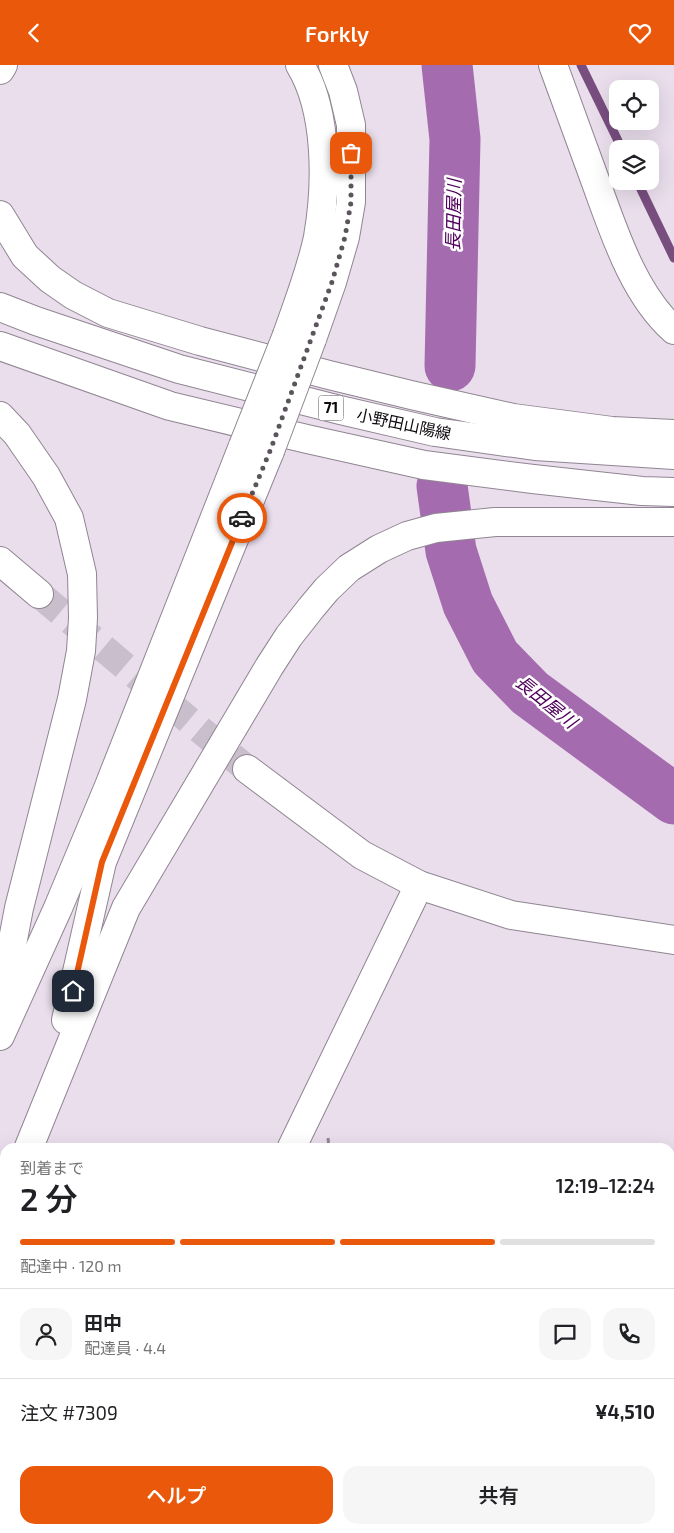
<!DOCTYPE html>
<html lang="ja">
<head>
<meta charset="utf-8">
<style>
  body { margin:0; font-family:"Exo 2","Noto Sans JP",sans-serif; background:#f6f6f6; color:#202124; height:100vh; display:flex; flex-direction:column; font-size:19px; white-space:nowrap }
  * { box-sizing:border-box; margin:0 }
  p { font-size:16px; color:#757577 }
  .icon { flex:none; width:28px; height:28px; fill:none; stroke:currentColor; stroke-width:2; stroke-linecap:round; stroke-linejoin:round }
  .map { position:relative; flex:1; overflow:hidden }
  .side { position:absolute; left:0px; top:1078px; width:675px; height:391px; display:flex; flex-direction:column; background:#fff; border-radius:15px 15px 0 0; box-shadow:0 5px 20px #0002 }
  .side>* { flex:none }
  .buttons { position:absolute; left:609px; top:15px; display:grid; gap:10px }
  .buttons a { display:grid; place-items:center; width:50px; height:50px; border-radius:10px; background:#fff; box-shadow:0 5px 20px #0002; font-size:25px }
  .pin { position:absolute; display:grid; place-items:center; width:42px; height:42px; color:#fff; margin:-21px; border-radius:10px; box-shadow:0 2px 8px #0006 }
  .courier { position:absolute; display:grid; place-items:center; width:50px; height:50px; margin:-25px; border:4px solid #ea580c; border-radius:50%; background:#fff; color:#222; box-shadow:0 1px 6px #0007 }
  .headline em { font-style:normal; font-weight:600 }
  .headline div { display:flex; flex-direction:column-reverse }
  .headline { display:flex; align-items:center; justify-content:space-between; height:85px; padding:0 20px }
  h1 { font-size:32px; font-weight:600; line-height:38px }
  .bar { display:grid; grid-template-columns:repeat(4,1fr); gap:8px 5px; align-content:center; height:60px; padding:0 20px }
  .bar i { height:6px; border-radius:4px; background:#e0e0e0 }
  .bar .current { background:#ea580c }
  .bar p { grid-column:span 4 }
  .line { display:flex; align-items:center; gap:12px; padding:0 20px; border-top:1px solid #e0e0e0 }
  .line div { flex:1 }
  .round { display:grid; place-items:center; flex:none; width:52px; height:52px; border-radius:15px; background:#f6f6f6 }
  .cta { display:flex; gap:10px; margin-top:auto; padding:10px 20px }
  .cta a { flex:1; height:58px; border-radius:15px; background:#ea580c; color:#fff; font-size:20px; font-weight:600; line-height:58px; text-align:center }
  .cta a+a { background:#f6f6f6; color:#202124 }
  header { display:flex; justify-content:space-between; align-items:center; height:65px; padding:0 20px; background:#ea580c; color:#fff; font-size:22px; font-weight:600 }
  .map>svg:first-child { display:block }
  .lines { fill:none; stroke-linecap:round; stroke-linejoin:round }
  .stream { stroke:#784e7f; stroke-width:9 }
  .river { stroke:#a56baf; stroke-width:51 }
  .minor-tunnel { stroke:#c9becb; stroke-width:28; stroke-dasharray:28 14; stroke-linecap:butt }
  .minor-casing { stroke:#908592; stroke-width:30 }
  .major-casing { stroke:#908592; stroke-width:30 }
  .highway-casing { stroke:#908592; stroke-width:30 }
  .path { stroke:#8f8791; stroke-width:3; stroke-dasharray:5 2.5; stroke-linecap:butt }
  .minor { stroke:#fff; stroke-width:28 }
  .major { stroke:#fff; stroke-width:28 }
  .highway { stroke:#fff; stroke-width:28 }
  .highway-bridge-casing { stroke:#908592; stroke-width:30; stroke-linecap:butt }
  .highway-bridge { stroke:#fff; stroke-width:28 }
  .done { stroke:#5b545c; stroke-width:5; stroke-dasharray:0 9 }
  .route { stroke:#ea580c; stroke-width:6 }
  .labels { text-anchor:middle; stroke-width:5; stroke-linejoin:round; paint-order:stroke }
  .shield { fill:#fff; stroke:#565456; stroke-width:1 }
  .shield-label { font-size:15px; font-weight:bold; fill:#0e0a0e }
  .street-label { font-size:16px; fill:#0e0a0e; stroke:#fff }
  .water-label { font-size:18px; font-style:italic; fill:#4f005b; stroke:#fff }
</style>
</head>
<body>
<header><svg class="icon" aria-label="back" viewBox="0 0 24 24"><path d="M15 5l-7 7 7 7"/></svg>Forkly<svg class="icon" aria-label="heart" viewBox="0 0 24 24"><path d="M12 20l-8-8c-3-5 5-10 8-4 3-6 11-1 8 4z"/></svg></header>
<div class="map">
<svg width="674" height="1468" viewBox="0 0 674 1468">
  <rect width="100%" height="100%" fill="#eadeec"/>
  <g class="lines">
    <!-- stream -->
    <g class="stream">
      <polyline points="581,0 622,84"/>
      <polyline points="637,116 674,193"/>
    </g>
    <!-- river -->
    <g class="river">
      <polyline points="447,0 455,74 450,301"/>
      <polyline points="442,421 451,486 468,539 495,592 530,628 674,734"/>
    </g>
    <!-- minor-tunnel -->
    <polyline class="minor-tunnel" points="39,529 247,704"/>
    <!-- minor casing -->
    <g class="minor-casing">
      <g id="minor">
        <path d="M553,0c14,38 28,76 42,115 18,49 38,114 79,150"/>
        <polyline points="0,496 39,529"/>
        <polyline points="247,704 362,790 419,820 511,850 674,875"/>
        <polyline points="292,1082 419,820"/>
      </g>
    </g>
    <!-- major casing -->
    <g class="major-casing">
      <g id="major">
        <polyline points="0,242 36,256 179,304 340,345 435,367 535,381 674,390"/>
        <polyline points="0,281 170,341 307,374 424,400 533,414 642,426 674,427"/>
      </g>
    </g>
    <!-- highway casing -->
    <g class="highway-casing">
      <g id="highway">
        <polyline points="0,5 3,0"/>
        <polyline points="0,150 25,191 50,214 73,230 108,248 200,276 329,310 411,330 513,353 612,366 674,369"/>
        <path d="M287,270c11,-32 24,-64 31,-98 9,-52 10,-126 -18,-172"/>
        <polyline points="312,274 332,217 345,172 351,137 351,60 343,26 333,0"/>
        <polyline points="0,351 17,369 46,411 69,453 82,509 83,553 81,586 72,634 19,843 0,943"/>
        <polyline points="66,955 102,797 270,386"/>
        <polyline points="0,971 58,843 109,721 243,381"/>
        <polyline points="29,1082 126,843 269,602 289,571 311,543 327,524 349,503 379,484 407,471 436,463 495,457 674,457"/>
        <polyline points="0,1155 5,1143"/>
        <polyline points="670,1412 674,1405"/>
        <polyline points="635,1468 638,1464"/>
      </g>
    </g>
    <!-- path -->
    <g class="path">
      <polyline points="328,1073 329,1082"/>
      <polyline points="670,1191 674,1187"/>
      <polyline points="670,1242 671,1242"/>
      <polyline points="515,1468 518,1464"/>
    </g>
    <!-- minor -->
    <use href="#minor" class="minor"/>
    <!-- major -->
    <use href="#major" class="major"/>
    <!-- highway -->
    <use href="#highway" class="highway"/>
    <!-- highway-bridge casing -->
    <g class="highway-bridge-casing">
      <g id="highway-bridge">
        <polyline points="243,381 287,270"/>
        <polyline points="270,386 312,274"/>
      </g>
    </g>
    <!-- highway-bridge -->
    <use href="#highway-bridge" class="highway-bridge"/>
  </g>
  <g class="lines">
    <!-- done -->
    <polyline class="done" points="242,453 270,386 332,217 345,172 351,137 351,88"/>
    <!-- route -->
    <polyline class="route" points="73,926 102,797 242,453"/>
  </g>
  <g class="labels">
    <!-- shield labels -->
    <rect class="shield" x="318.5" y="330.5" width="25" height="25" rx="4"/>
    <g class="shield-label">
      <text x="331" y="348">71</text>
    </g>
    <!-- street labels -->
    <g class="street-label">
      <text transform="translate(404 359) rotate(12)" y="6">小野田山陽線</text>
    </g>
    <!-- water labels -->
    <g class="water-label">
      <text transform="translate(454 150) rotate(-89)" y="6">長田屋川</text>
      <text transform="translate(546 637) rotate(39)" y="6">長田屋川</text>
    </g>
  </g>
</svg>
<div class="buttons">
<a><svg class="icon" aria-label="locate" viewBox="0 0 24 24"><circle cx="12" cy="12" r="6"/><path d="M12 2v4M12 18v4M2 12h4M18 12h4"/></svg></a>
<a><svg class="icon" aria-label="layers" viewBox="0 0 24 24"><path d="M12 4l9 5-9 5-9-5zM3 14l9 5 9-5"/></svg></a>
</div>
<div class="pin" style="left:351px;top:88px;background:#ea580c"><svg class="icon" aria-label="bag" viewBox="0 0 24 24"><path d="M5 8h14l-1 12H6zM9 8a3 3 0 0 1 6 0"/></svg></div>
<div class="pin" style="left:73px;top:926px;background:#1f2937"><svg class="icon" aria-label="home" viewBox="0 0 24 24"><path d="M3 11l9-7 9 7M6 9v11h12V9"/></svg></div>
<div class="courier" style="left:242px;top:453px"><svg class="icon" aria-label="car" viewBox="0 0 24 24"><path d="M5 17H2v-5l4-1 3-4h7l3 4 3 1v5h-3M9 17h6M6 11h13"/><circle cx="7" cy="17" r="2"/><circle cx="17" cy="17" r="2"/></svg></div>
<section class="side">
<div class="headline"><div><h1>2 分</h1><p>到着まで</p></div><em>12:19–12:24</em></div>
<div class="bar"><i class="current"></i><i class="current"></i><i class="current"></i><i></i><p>配達中 · 120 m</p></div>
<div class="line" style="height:90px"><a class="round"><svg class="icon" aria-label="person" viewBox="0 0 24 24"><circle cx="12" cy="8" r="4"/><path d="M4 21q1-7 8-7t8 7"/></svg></a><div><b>田中</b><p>配達員 · 4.4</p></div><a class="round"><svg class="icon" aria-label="chat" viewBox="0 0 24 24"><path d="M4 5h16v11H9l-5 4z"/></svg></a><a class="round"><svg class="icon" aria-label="phone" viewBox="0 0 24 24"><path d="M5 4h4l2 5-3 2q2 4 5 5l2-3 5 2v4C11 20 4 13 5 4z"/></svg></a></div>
<div class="line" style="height:65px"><div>注文 #7309</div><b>¥4,510</b></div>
<div class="cta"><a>ヘルプ</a><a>共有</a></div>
</section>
</div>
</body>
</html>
